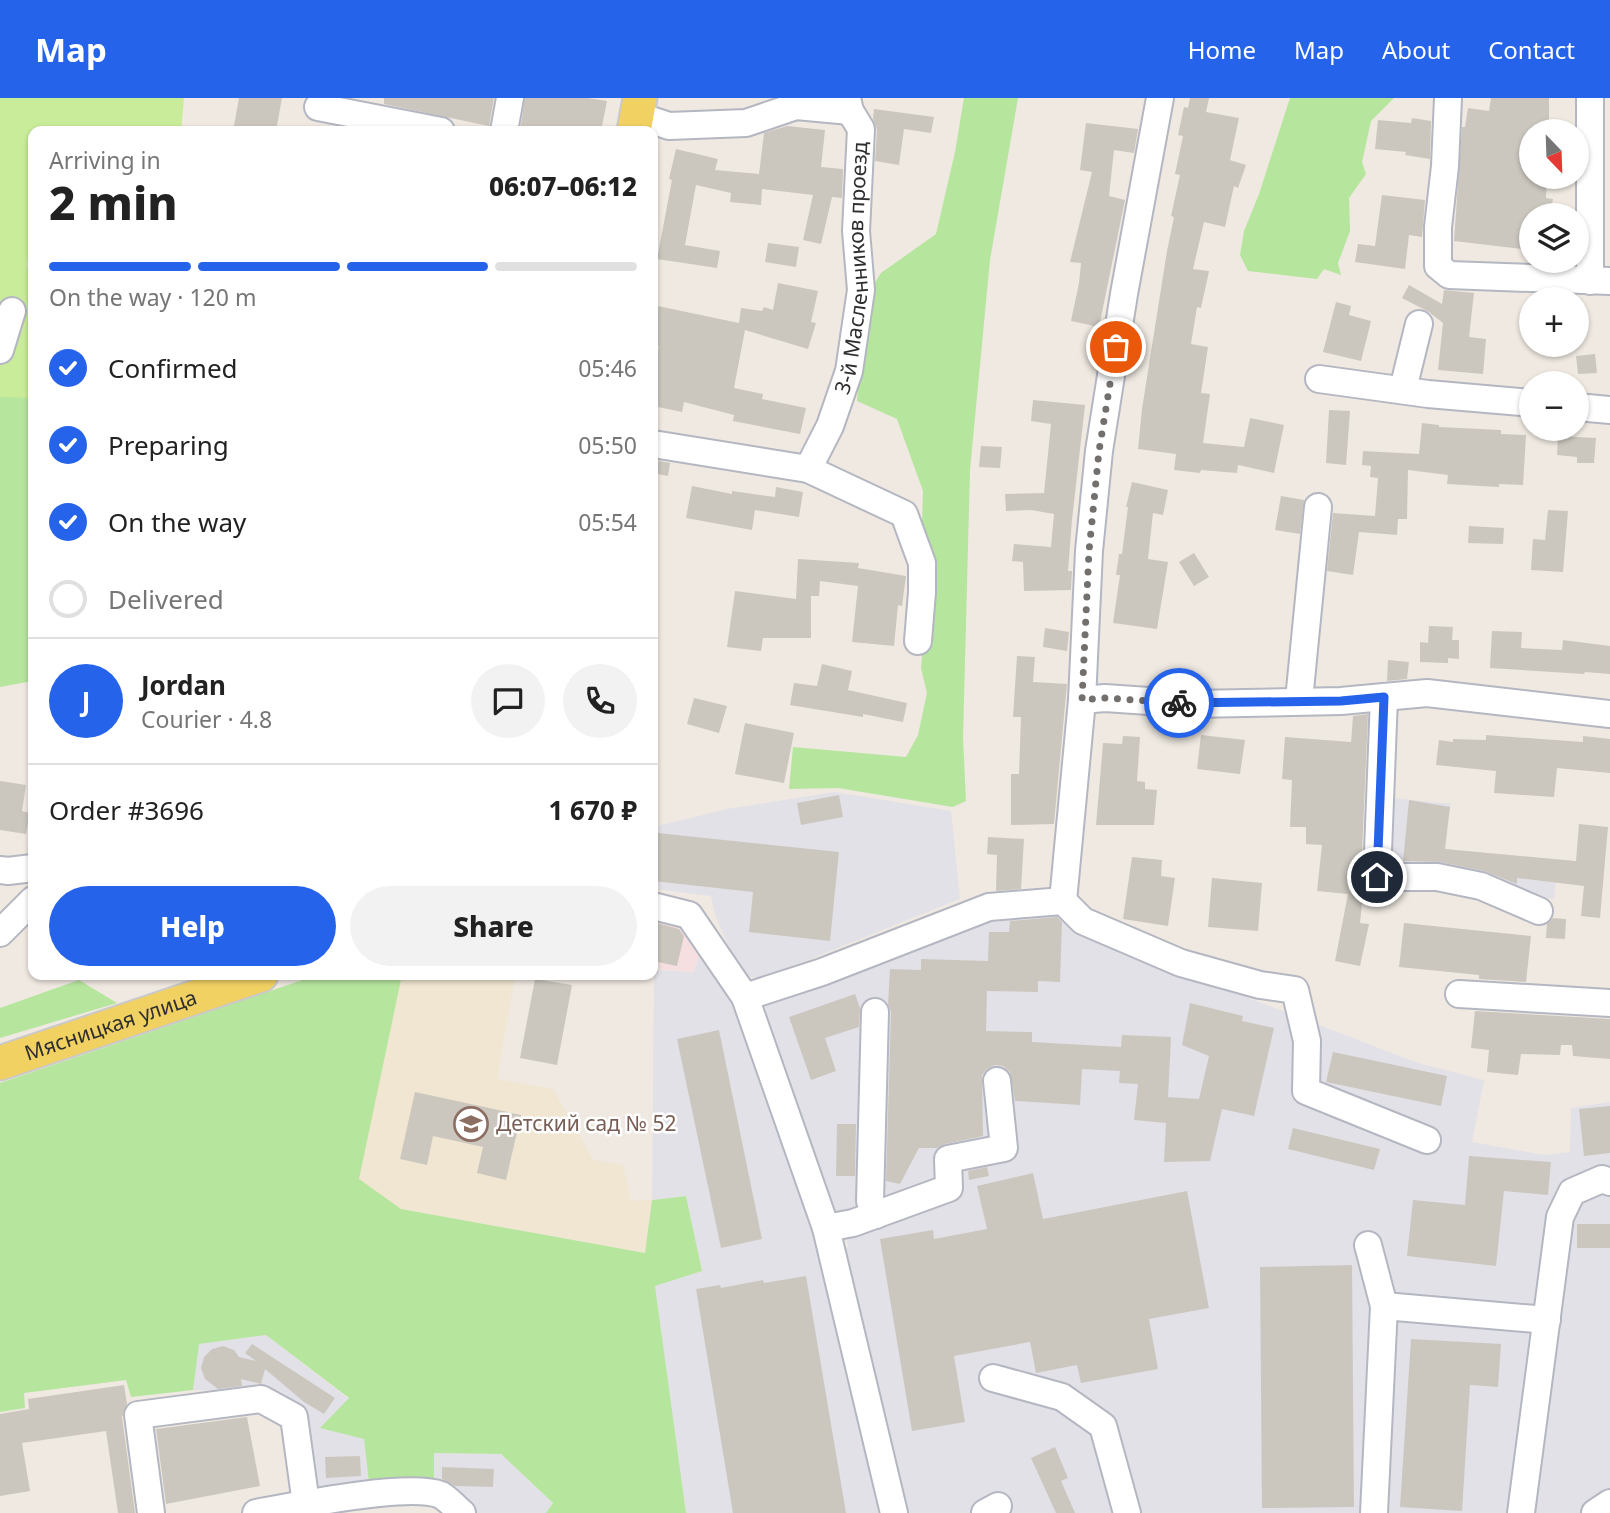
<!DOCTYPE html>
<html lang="en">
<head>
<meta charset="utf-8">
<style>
  body { margin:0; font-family:"Noto Sans",sans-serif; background:#f2f2f2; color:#222; height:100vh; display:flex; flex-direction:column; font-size:26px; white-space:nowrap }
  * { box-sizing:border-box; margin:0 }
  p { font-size:23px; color:#767676 }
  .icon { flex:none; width:38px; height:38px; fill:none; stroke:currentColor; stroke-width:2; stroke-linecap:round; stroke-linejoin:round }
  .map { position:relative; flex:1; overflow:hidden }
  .drawer { position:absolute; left:28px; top:28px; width:630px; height:854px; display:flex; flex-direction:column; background:#fff; border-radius:14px; box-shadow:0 2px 5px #0004 }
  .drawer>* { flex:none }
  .needle { width:46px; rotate:157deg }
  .tools { position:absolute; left:1519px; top:21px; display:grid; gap:14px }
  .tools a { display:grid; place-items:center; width:70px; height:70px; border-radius:50%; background:#fff; box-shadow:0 2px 5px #0004; font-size:35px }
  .pin { position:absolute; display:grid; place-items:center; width:60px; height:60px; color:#fff; margin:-30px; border:4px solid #fff; border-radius:50%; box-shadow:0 2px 7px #0007 }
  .courier { position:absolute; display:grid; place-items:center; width:70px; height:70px; margin:-35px; border:5px solid #2563eb; border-radius:50%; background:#fff; color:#222; box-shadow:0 2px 9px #0007 }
  .overview em { font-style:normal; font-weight:800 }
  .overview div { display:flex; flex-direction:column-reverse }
  .overview { display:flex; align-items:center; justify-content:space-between; height:119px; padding:0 21px }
  h1 { font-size:46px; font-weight:800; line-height:52px }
  .bar { display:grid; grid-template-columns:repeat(4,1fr); gap:10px 7px; align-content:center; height:84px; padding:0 21px }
  .bar i { height:9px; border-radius:5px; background:#e0e0e0 }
  .bar .selected { background:#2563eb }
  .bar p { grid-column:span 4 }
  .line { display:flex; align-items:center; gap:18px; padding:0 21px; border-top:2px solid #e0e0e0 }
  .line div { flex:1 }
  .round { display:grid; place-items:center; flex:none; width:74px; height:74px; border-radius:37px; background:#f2f2f2 }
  ol { padding:0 21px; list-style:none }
  li { display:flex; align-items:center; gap:21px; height:77px }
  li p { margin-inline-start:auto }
  li .icon { padding:7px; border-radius:50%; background:#2563eb; color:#fff; stroke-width:4 }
  li:last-child { color:#767676 }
  li i { width:38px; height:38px; border:4px solid #e0e0e0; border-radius:50% }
  .cta { display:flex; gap:14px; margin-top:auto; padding:14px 21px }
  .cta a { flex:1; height:80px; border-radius:42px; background:#2563eb; color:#fff; font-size:28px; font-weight:800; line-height:80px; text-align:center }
  .cta a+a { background:#f2f2f2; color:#222 }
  header { display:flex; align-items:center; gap:42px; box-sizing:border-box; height:98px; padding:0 35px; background:#2563eb; color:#fff }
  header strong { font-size:33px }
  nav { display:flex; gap:38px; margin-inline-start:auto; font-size:24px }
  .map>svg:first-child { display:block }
  .industrial { fill:#e3e1e8 }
  .education { fill:#f0e6d1 }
  .medical { fill:#f5dfe0 }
  .green { fill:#b6e59e }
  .pitch { fill:#c9ec9a }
  .building { fill:#cbc7bf }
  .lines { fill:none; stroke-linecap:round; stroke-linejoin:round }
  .minor-casing { stroke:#b4b7c1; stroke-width:30 }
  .major-casing { stroke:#c9c9c9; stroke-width:37 }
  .minor { stroke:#fff; stroke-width:26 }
  .major { stroke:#f2d163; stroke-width:33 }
  .done { stroke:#726f6d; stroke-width:7; stroke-dasharray:0 12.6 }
  .route { stroke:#2563eb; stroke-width:9 }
  .labels { text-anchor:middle; stroke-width:5; stroke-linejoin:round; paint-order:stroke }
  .street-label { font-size:21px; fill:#2e2e2e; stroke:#fff }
  .education-label { font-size:21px; fill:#785e54; stroke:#fff; text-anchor:start }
</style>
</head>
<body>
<header>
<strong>Map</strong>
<nav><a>Home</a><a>Map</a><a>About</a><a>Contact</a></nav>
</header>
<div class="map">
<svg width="1610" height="1415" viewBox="0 0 1610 1415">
  <rect width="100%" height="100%" fill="#efe9e1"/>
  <!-- industrial -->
  <g class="industrial">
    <polygon points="835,694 951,713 960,801 763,880 741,878 714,814 711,798 653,791 653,729 727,711"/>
    <polygon points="1393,700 1451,706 1448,720 1421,749 1557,762 1554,801 1497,792 1391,767 1384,762"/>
    <polygon points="990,813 1067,814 1076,834 1418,965 1484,982 1472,1044 1544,1057 1570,1054 1571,1010 1610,1004 1610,1415 686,1415 655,1188 702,1173 686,1098 652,1102 654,872 694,874 703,846 737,905 822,1155 849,1149 759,909"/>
    <polygon points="266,1237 349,1301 364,1341 369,1385 319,1390 311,1382 300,1315 262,1293 193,1292 198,1246"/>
    <polygon points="434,1355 501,1356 553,1405 546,1415 472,1415 434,1391"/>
  </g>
  <!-- education -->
  <polygon class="education" points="402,877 515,877 497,981 553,991 593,1062 623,1067 631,1103 652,1102 645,1155 401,1111 358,1081"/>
  <!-- medical -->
  <polygon class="medical" points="653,816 690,826 703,846 694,874 653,871"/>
  <!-- green -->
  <g class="green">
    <polygon points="964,0 1018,0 990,162 970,372 963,640 966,703 953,709 838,690 789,691 793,649 906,659 918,637 927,595 921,570 928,493 928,451 922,425 923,393 897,321 857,303 866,199 881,175 936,136 955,54"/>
    <polygon points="1290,0 1394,0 1371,23 1362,64 1366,76 1349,100 1350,133 1338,165 1341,177 1324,171 1317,181 1248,173 1240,157 1244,133 1259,96"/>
    <polygon points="33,226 33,583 0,589 0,299 18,299"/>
    <polygon points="317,877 402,877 359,1081 401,1111 645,1155 652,1102 686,1098 702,1173 655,1188 686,1415 546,1415 553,1405 501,1356 434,1355 434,1391 369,1385 364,1341 320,1330 349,1300 266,1237 199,1246 193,1292 131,1299 126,1282 24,1295 25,1310 0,1314 0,985"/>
    <polygon points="79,882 117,905 0,940 0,910"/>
  </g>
  <!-- pitch -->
  <polygon class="pitch" points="0,0 184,0 181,33 33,33 33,112 27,169 33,170 33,300 0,299"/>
  <!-- building -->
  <g class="building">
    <polygon points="239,0 282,0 276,33 233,33"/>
    <polygon points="384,0 494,0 489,28 384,6"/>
    <polygon points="525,0 588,0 607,3 601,33 520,33"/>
    <polygon points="1190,0 1209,0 1206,14 1239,20 1230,62 1246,67 1238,90 1234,88 1225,129 1204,124 1193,171 1209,173 1201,210 1197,209 1191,246 1208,249 1201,295 1210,296 1203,345 1244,349 1250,320 1284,327 1274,375 1238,367 1237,375 1201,372 1200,375 1174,372 1176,356 1138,351 1142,311 1167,153 1174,119 1171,118 1180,77 1175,76 1183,38 1178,37 1184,9 1188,10"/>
    <polygon points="1491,0 1549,0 1549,33 1531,33 1531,79 1547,79 1546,100 1553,101 1550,117 1531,113 1531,152 1454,143 1462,29 1465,29 1468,10 1489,13"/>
    <polygon points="874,11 934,19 931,35 904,31 899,67 875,63 877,32 873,20"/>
    <polygon points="1412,20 1431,23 1430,61 1405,57 1406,54 1375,51 1378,22 1411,25"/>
    <polygon points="1086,25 1138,31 1134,55 1114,52 1109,98 1125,102 1099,229 1071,223 1079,185 1081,165 1070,164 1092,74 1080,72"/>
    <polygon points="787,28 825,32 821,69 843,71 842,100 832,99 821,146 803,142 813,97 762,91 761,107 730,104 731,95 696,87 685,147 720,153 717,170 657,161 672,82 669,81 676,51 718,61 715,72 759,76 764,35"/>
    <polygon points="1382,97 1425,102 1422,139 1409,137 1405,171 1355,164 1358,146 1375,148"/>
    <polygon points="768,145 799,149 796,169 765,164"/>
    <polygon points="778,185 818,193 811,224 816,225 808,251 745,232 734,290 763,296 762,301 806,310 800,336 733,323 734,317 684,304 682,314 653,308 653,276 659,248 653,247 653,207 739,225 741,210 762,213 764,209 773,212"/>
    <polygon points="1409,187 1442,206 1444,192 1474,195 1469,239 1486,241 1483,276 1438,272 1443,225 1429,214 1402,200"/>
    <polygon points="1336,204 1351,208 1349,217 1371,223 1361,263 1323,254"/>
    <polygon points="1595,256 1597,275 1578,276 1576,258"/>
    <polygon points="1033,302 1085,307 1072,422 1068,473 1072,473 1071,492 1024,493 1023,464 1012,463 1014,446 1051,449 1054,416 1031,412 1006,413 1005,396 1044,395 1051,326 1031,323"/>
    <polygon points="1329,312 1350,313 1346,367 1326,365"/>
    <polygon points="1422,325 1439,327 1439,329 1501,332 1501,336 1526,337 1523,387 1499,386 1499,389 1447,386 1448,377 1408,372 1407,421 1398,421 1397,437 1359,434 1353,477 1327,473 1333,415 1375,418 1378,380 1370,379 1371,368 1362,367 1363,353 1419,356"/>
    <polygon points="1558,338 1596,340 1594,365 1577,365 1577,359 1557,357"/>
    <polygon points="981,348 1002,349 1000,370 979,369"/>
    <polygon points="654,362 670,365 668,378 653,375"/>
    <polygon points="1132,384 1168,392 1163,417 1153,415 1148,461 1168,464 1157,531 1113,525 1120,477 1116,477 1119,456 1122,456 1128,409 1126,409"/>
    <polygon points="692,388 732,396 732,393 775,399 776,389 803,394 799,419 755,412 752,432 686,420"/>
    <polygon points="1281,398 1304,402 1300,436 1275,432"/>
    <polygon points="1548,412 1568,413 1563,474 1531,472 1533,441 1545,442"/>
    <polygon points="1469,428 1504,430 1503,446 1468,445"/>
    <polygon points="1194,455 1209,479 1194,488 1179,464"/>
    <polygon points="798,461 859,465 858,470 906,478 902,508 898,507 894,548 852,544 858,488 820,483 819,498 811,498 811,540 763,540 761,553 727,549 735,493 796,501"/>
    <polygon points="1429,528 1453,529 1452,542 1459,542 1459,561 1448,560 1448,565 1420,564 1420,544 1428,545"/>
    <polygon points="1045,530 1069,534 1067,553 1043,549"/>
    <polygon points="1492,533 1522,534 1521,550 1562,552 1563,542 1610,548 1610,576 1585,574 1584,576 1490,570"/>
    <polygon points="1017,558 1035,559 1033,584 1067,586 1054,726 1011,727 1011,676 1019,676 1021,619 1013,619"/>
    <polygon points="1388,562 1409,564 1407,581 1387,583"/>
    <polygon points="822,566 852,573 848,592 907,605 903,624 863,616 863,619 790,607 794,585 817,588"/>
    <polygon points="694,600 727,608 719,635 687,626"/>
    <polygon points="1368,616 1361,778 1364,787 1360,825 1369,826 1360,868 1335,863 1348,796 1317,793 1322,747 1306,746 1306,729 1290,729 1292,682 1282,681 1285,639 1351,644 1353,618"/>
    <polygon points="745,625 794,635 784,685 735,676"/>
    <polygon points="1201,637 1245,642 1240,676 1197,671"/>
    <polygon points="1486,637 1583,644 1583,638 1610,641 1610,675 1557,670 1554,699 1494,695 1496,673 1436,667 1439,642 1453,644 1453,641 1486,642"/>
    <polygon points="1123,638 1140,639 1137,683 1145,684 1145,691 1157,692 1154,727 1096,727 1103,645 1122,646"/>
    <polygon points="0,683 26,687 22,713 30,715 26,736 0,732"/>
    <polygon points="839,697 843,719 801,727 797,705"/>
    <polygon points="1409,702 1450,709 1445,751 1576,763 1579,726 1608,729 1600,820 1581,818 1584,788 1517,780 1517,786 1484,773 1440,764 1403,763"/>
    <polygon points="658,735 839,754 830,843 749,834 753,794 653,783 653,739 657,740"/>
    <polygon points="988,739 1024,741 1021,791 996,793 997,757 987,756"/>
    <polygon points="1132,759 1162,762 1161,778 1175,780 1168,828 1123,821"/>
    <polygon points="1212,780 1262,785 1258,833 1208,829"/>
    <polygon points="1057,819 1062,824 1060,884 1038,883 1038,894 987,893 986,933 1032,934 1032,944 1121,949 1122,937 1171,939 1168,999 1199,1001 1209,958 1182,947 1190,905 1243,918 1242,923 1274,930 1254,1018 1222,1011 1210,1063 1164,1064 1166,1025 1134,1022 1138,986 1119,985 1120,973 1082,971 1080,1007 1015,1003 1010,974 1003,968 995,967 987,971 982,977 983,1038 945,1046 937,1050 919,1050 900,1086 886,1083 891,914 888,906 890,871 921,872 921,861 988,863 989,834 1009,834 1010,823"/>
    <polygon points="1553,820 1566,821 1565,841 1546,840 1547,826"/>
    <polygon points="653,824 679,831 684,838 677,868 653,863"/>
    <polygon points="1404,825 1531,838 1526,884 1479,881 1479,877 1399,869"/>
    <polygon points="535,881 572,887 557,967 520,960"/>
    <polygon points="855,896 860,910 859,929 825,940 836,973 811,982 789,919"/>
    <polygon points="1475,913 1610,921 1610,961 1573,958 1572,947 1561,947 1560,957 1521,956 1518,977 1487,974 1489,952 1471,950"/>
    <polygon points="719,932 762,1141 721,1150 677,941"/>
    <polygon points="1333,954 1447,978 1441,1008 1326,984"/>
    <polygon points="415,994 521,1017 506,1082 477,1075 483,1049 433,1038 427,1067 400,1061"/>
    <polygon points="1610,1008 1610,1055 1584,1058 1579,1011"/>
    <polygon points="837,1026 856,1026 855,1078 836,1078"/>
    <polygon points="1293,1030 1380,1051 1374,1072 1288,1051"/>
    <polygon points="1469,1058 1551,1064 1548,1097 1504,1093 1496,1168 1407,1158 1413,1102 1465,1107"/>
    <polygon points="987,1069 989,1078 969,1082 968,1073"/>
    <polygon points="1033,1075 1043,1121 1187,1093 1209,1210 1149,1221 1158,1271 1081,1285 1077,1267 1036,1275 1030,1244 954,1258 965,1324 912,1333 880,1141 933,1132 934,1141 987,1131 977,1088"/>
    <rect x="1577" y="1126" width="33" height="24"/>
    <polygon points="1352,1167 1354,1409 1262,1410 1260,1169"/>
    <polygon points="806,1178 846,1415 733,1415 696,1191 720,1187 721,1190 763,1182 764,1185"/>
    <polygon points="1411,1241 1501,1246 1498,1289 1470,1287 1462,1413 1400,1409"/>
    <polygon points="252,1246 335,1300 324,1316 304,1304 265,1271 261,1286 241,1281 242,1288 218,1291 205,1281 201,1270 204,1259 212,1251 223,1248 234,1252 239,1259 256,1263 245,1255"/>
    <polygon points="124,1287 127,1306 122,1319 135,1415 118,1415 106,1333 22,1345 30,1393 0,1398 0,1316 29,1311 28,1301"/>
    <polygon points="247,1319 260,1388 166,1406 156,1331"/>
    <polygon points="1055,1349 1068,1380 1061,1383 1075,1415 1056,1415 1031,1360"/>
    <polygon points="360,1358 361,1378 326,1380 325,1359"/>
    <polygon points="442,1369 494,1371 493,1389 455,1388 442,1381"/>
  </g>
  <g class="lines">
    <!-- minor casing -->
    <g class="minor-casing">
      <g id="minor">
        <polyline points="1448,0 1445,68 1438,129 1438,168 1449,177 1610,183"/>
        <polyline points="1590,0 1590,183"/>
        <polyline points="318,9 441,33"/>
        <polyline points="636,17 669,28 746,25 796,8 850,13"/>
        <polyline points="504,33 510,0"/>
        <polyline points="0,252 12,213"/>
        <polyline points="1319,281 1428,296 1531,305"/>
        <polyline points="1403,291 1419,226"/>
        <polyline points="1577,309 1610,312"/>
        <polyline points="653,346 808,371 904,416 922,465 922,494 918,543"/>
        <path id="s1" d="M808,371l22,-43 19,-55 12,-81 -5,-59 5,-102 -11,-18 -3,-13"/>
        <polyline points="1384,599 1377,779 1437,779 1481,788 1539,813"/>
        <polyline points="1082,602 1105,600 1192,606 1341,603 1427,595 1610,616"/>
        <polyline points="1299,602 1318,409"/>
        <polyline points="0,772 8,773 33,770"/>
        <polyline points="1063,803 1082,602 1089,453 1099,353 1124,196 1160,0"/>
        <polyline points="653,808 689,817 745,899 826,1130 894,1415"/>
        <polyline points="0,835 33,802"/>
        <polyline points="1459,896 1610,905"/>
        <polyline points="745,899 822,874 989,809 1063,803 1083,823 1181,865 1260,887 1295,892 1307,943 1306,993 1427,1042"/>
        <polyline points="875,914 870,1103 876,1117"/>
        <polyline points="826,1130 853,1125 949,1090 948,1061 1004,1050 997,983"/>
        <polyline points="1368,1147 1384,1208"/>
        <polyline points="993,1280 1062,1299 1103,1328 1127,1415"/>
        <polyline points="151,1415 138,1317 261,1301 294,1319 306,1406"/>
        <path d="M256,1415c37,-7 153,-31 185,-18 7,4 15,13 21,18"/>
        <polyline points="985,1415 998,1408"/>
        <polyline points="1374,1415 1384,1208 1547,1222"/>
        <polyline points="1521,1415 1560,1119 1572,1094 1602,1081 1610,1084"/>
        <polyline points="1595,1415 1610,1405"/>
      </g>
    </g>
    <!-- major casing -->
    <g class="major-casing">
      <g id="major">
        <polyline points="634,33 640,0"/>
        <path id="s2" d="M0,965l261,-88"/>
      </g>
    </g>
    <!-- minor -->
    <use href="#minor" class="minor"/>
    <!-- major -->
    <use href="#major" class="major"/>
  </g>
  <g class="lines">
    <!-- done -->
    <polyline class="done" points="1116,249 1099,353 1089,453 1082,602 1105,600 1179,605"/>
    <!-- route -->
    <polyline class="route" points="1179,605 1341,603 1384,599 1377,779"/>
  </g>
  <!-- icons -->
  <defs>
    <g id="school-ring" transform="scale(1.75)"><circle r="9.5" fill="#fff" stroke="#8d6e63" stroke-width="1.5"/><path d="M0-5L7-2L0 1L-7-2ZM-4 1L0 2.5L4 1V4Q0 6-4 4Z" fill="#8d6e63"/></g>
  </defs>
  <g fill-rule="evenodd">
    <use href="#school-ring" x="471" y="1026"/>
  </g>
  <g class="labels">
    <!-- street labels -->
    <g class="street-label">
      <text dy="7" stroke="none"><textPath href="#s1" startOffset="210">3-й Масленников проезд</textPath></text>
      <text dy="7" stroke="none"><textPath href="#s2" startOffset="117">Мясницкая улица</textPath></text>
    </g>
    <!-- education labels -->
    <g class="education-label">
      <text x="496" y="1033">Детский сад № 52</text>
    </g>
  </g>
</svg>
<div class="tools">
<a><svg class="needle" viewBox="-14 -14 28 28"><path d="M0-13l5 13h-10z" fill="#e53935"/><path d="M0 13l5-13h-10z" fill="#767676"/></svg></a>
<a><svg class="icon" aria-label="layers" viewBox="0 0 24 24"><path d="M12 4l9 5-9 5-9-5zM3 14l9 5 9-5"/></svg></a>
<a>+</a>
<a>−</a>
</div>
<div class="pin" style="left:1116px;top:249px;background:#ea580c"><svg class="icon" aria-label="bag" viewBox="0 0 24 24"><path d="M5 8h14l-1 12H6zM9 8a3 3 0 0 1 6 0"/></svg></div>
<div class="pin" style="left:1377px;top:779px;background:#1f2937"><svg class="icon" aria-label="home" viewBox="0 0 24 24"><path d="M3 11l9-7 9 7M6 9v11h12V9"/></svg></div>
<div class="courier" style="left:1179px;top:605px"><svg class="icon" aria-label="bike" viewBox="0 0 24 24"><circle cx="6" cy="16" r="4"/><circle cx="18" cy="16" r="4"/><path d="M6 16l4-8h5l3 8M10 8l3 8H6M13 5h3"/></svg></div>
<section class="drawer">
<div class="overview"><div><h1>2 min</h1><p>Arriving in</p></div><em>06:07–06:12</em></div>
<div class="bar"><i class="selected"></i><i class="selected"></i><i class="selected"></i><i></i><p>On the way · 120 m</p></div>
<ol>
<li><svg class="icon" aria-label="check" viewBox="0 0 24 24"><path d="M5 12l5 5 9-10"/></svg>Confirmed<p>05:46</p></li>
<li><svg class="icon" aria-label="check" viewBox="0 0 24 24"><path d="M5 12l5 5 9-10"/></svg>Preparing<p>05:50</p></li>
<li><svg class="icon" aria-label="check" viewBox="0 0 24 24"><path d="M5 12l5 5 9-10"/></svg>On the way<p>05:54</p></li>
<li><i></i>Delivered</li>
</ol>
<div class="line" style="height:126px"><b class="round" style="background:#2563eb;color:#fff">J</b><div><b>Jordan</b><p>Courier · 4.8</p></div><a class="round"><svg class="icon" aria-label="chat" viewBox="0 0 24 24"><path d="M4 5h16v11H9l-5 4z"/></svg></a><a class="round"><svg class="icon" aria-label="phone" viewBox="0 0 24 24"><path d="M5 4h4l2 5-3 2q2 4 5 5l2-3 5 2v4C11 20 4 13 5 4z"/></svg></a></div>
<div class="line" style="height:91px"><div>Order #3696</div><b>1 670 ₽</b></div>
<div class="cta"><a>Help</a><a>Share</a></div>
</section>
</div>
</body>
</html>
